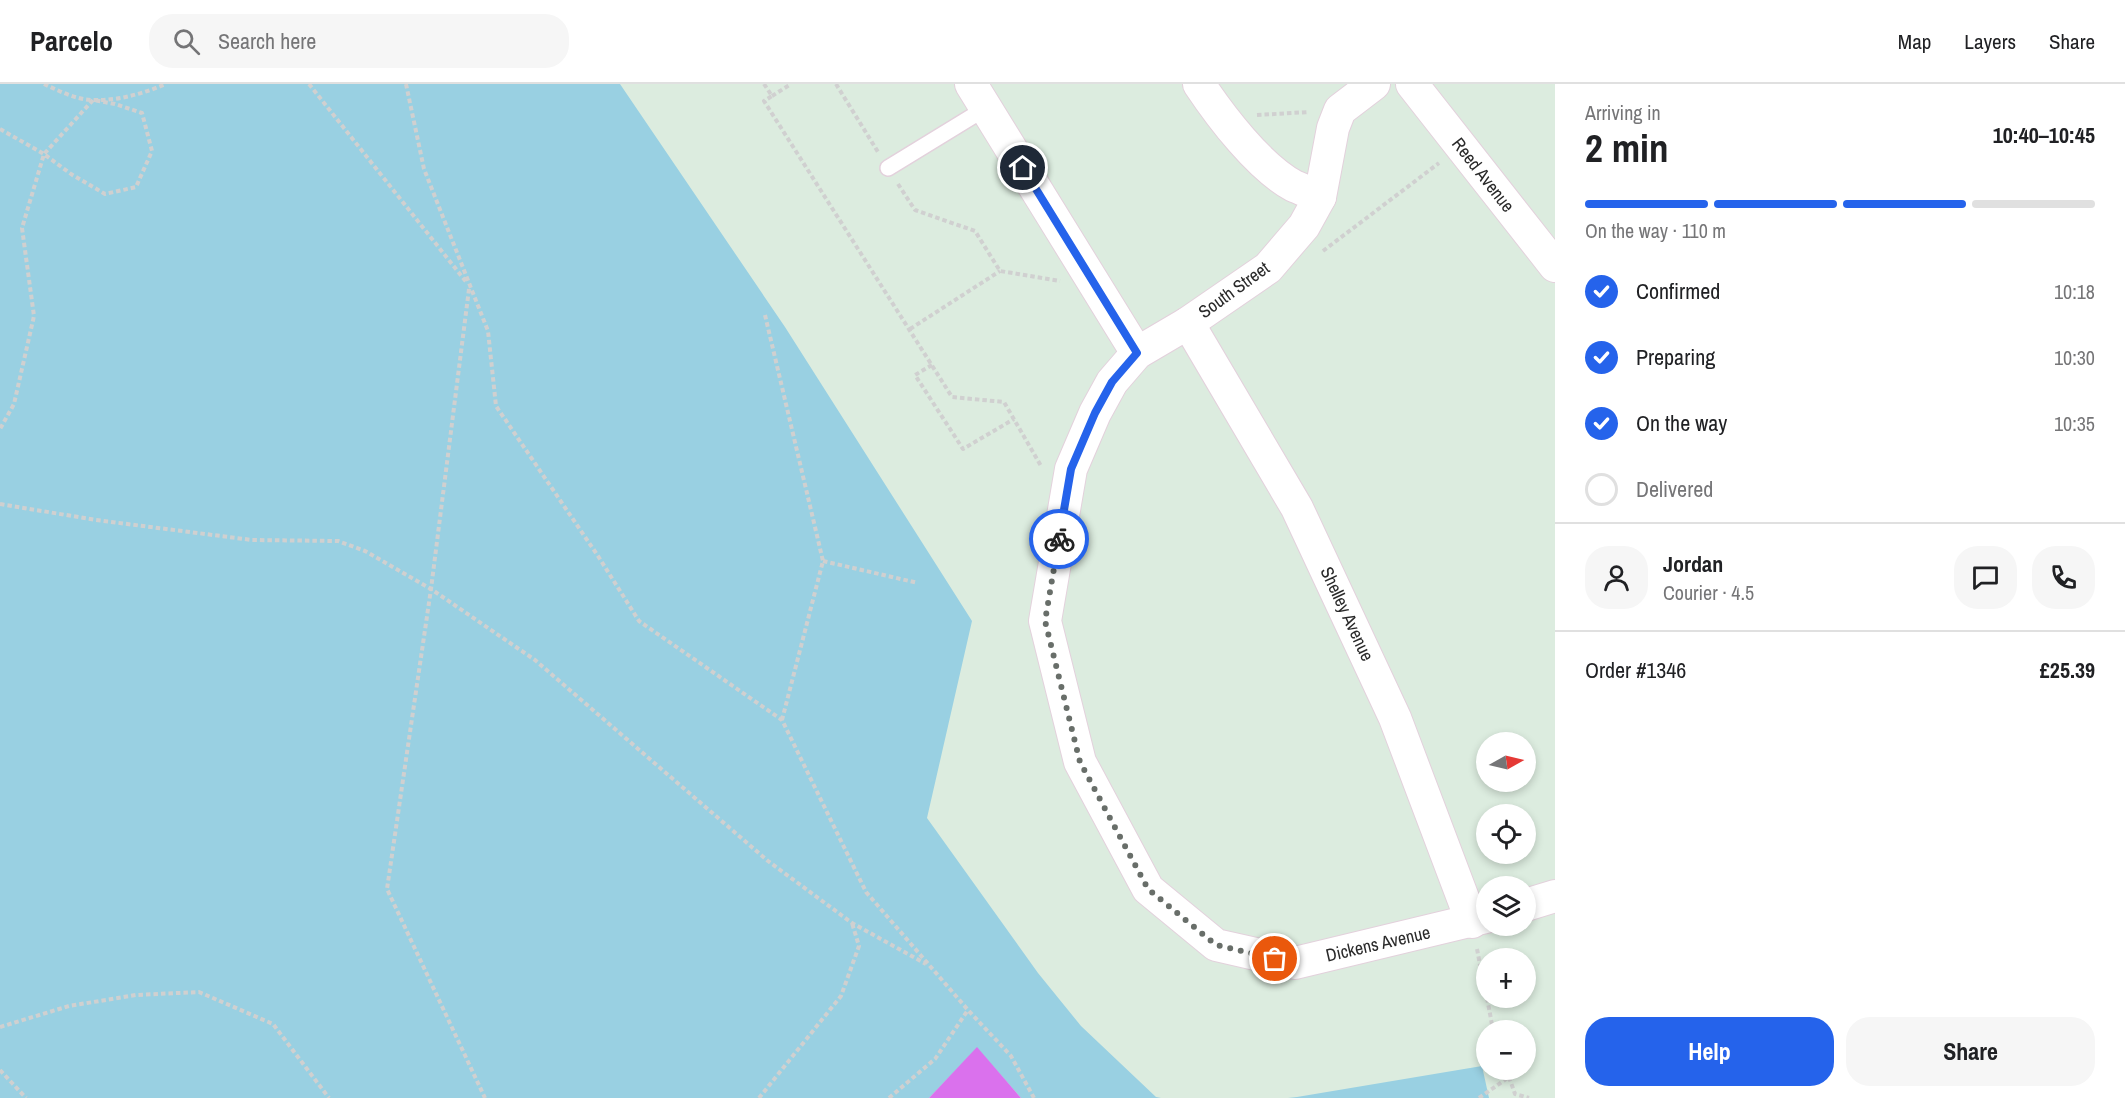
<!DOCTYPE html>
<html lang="en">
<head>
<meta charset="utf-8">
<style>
  body { margin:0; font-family:"Archivo Narrow",sans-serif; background:#f6f6f6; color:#202124; height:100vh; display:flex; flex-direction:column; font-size:22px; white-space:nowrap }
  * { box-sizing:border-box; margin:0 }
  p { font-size:20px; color:#757577 }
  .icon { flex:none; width:33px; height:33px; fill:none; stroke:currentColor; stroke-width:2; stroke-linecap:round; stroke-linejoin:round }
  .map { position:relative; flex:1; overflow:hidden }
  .details { display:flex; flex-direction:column; background:#fff; width:570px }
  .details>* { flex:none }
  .needle { width:39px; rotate:82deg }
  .tools { position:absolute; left:1476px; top:648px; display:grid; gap:12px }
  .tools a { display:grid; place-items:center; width:60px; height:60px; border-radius:50%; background:#fff; box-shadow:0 3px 9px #0003; font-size:30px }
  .pin { position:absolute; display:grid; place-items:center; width:51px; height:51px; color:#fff; margin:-26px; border:3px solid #fff; border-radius:50%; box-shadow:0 2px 6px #0007 }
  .courier { position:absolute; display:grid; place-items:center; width:60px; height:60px; margin:-30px; border:4px solid #2563eb; border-radius:50%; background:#fff; color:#222; box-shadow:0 2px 8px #0007 }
  .headline em { font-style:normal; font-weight:700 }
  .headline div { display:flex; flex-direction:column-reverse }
  .headline { display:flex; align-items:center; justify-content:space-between; height:102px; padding:0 30px }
  h1 { font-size:39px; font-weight:700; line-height:45px }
  .bar { display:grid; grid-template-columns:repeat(4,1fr); gap:9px 6px; align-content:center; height:72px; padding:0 30px }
  .bar i { height:8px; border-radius:4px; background:#e0e0e0 }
  .bar .on { background:#2563eb }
  .bar p { grid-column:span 4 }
  .line { display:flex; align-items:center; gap:15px; padding:0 30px; border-top:2px solid #e0e0e0 }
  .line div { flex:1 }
  .round { display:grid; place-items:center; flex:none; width:63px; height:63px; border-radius:24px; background:#f6f6f6 }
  ol { padding:0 30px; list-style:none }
  li { display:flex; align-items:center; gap:18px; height:66px }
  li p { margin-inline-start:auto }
  li .icon { padding:6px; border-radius:50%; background:#2563eb; color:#fff; stroke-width:4 }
  li:last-child { color:#757577 }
  li i { width:33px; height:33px; border:3px solid #e0e0e0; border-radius:50% }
  .button { display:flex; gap:12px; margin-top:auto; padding:12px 30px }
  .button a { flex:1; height:69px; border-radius:24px; background:#2563eb; color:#fff; font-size:24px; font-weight:700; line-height:69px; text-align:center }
  .button a+a { background:#f6f6f6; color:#202124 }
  header { display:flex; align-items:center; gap:36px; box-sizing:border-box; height:84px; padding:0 30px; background:#fff; border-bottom:2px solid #e0e0e0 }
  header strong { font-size:28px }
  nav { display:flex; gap:33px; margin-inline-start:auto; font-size:21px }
  .search { width:420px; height:54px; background:#f6f6f6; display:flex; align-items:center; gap:15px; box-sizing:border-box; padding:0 21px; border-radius:24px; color:#757577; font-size:22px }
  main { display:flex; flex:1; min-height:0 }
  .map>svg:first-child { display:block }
  .green { fill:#99d0e2 }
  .water { fill:#da71ed }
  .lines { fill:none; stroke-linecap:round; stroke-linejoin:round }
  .service-casing { stroke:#e3d1dc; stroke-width:18 }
  .minor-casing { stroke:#e3d1dc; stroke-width:34 }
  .path { stroke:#d0d0d0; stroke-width:4; stroke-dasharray:4.5 3; stroke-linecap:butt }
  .service { stroke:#fff; stroke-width:15 }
  .minor { stroke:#fff; stroke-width:32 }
  .done { stroke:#686e69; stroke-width:6; stroke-dasharray:0 10.8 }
  .route { stroke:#2563eb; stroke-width:8 }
  .labels { text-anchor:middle; stroke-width:5; stroke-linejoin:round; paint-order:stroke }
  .street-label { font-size:18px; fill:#2a2a2a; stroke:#fff }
</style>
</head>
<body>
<header>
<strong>Parcelo</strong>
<div class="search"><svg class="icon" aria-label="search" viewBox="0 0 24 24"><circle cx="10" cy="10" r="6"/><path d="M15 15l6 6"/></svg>Search here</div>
<nav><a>Map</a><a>Layers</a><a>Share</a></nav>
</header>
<main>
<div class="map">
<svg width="1555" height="1014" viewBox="0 0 1555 1014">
  <rect width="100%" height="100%" fill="#dcecdf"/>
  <!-- green -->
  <g class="green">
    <polygon points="0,0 620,0 785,243 972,537 927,734 1038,889 1081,942 1156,1013 1161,1014 1021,1014 977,964 929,1014 0,1014"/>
    <polygon points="1482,982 1489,1014 1288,1014 1297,1013"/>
  </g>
  <!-- water -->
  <polygon class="water" points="977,963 1021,1014 929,1014"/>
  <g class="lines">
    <!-- service casing -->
    <g class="service-casing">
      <polyline id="service" points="888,84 986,24"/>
    </g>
    <!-- minor casing -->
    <g class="minor-casing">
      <g id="minor">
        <polyline points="971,0 1137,269"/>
        <path d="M1199,0c22,33 60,83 95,102 9,4 18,7 26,11"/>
        <polyline points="1374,0 1340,26 1333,44 1320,113 1304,142 1268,184 1188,239 1137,269 1112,298 1095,329 1071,385 1045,537 1080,678 1148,805 1216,861 1295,879 1486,833"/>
        <polyline points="1412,0 1555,182"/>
        <polyline points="1188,239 1297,424 1395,634 1472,838"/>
        <polyline points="1526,821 1555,812"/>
      </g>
    </g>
    <!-- path -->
    <g class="path">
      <path d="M44,0c15,7 33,16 49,16 26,1 51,-7 73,-16"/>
      <polyline points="309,0 467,199"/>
      <polyline points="406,0 424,85 488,247 496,322 598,472 639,537 782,636 866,808 968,926 1011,972 1034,1014"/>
      <polyline points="764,0 772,12 764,17 952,313 1004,318 1041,382"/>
      <polyline points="836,0 878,68"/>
      <polyline points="772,12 791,0"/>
      <polyline points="1257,31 1309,28"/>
      <polyline points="0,45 44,70 71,90 105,110 136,103 152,67 142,29 115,20 93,16 44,70 22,144 34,232 14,320 0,345"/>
      <polyline points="898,100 915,126 975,147 1000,187 1060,197"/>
      <polyline points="1323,167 1439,79"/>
      <polyline points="469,205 431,505 387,805 485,1014"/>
      <polyline points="765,231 823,477 782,636"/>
      <polyline points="910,245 1000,187"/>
      <polyline points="932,281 915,291 963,365 1014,335"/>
      <polyline points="0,420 96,436 252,456 338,457 365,467 431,505 535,576 768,777 852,839 926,880"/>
      <polyline points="823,477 918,499"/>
      <polyline points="1477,865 1486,912"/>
      <polyline points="1487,914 1493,946"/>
      <polyline points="0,943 69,922 136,911 199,908 273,940 329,1014"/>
      <polyline points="0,986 26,1014"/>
      <polyline points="1509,993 1515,1010 1529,1014"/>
      <polyline points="759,1014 841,912 859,862 852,839"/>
      <polyline points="889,1014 935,975 968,926"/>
      <polyline points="1479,1014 1509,993 1506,986"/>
    </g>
    <!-- service -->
    <use href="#service" class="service"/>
    <!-- minor -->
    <use href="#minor" class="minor"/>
  </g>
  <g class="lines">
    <!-- done -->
    <polyline class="done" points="1059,455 1045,537 1080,678 1148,805 1216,861 1275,875"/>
    <!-- route -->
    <polyline class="route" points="1023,84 1137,269 1112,298 1095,329 1071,385 1059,455"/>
  </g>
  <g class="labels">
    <!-- street labels -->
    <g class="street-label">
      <text transform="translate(1483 91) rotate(52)" y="6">Reed Avenue</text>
      <text transform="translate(1234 206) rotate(-36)" y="6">South Street</text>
      <text transform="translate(1347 530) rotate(65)" y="6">Shelley Avenue</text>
      <text transform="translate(1378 860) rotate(-13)" y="6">Dickens Avenue</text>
    </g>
  </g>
</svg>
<div class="tools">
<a><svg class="needle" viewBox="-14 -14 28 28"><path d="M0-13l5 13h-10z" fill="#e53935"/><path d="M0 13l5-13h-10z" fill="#757577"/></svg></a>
<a><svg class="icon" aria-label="locate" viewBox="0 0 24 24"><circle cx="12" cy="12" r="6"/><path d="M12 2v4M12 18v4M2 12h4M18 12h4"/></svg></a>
<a><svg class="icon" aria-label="layers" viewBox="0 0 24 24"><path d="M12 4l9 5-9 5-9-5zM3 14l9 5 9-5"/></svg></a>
<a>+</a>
<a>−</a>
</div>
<div class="pin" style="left:1275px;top:875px;background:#ea580c"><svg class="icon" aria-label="bag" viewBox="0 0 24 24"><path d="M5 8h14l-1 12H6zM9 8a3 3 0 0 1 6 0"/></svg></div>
<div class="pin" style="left:1023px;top:84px;background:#1f2937"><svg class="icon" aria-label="home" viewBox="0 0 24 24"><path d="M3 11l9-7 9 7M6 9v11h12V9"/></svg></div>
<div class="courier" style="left:1059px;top:455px"><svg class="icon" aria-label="bike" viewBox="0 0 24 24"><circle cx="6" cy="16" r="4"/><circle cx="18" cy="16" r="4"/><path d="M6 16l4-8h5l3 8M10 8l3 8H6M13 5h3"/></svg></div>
</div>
<section class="details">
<div class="headline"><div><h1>2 min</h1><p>Arriving in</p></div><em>10:40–10:45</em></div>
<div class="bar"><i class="on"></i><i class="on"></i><i class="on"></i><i></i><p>On the way · 110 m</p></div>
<ol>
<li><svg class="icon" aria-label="check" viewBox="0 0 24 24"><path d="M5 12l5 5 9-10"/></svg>Confirmed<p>10:18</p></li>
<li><svg class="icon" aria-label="check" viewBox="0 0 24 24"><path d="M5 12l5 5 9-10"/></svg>Preparing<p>10:30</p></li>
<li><svg class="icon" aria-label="check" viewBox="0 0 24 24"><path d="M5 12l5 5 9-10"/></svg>On the way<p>10:35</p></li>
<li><i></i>Delivered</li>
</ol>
<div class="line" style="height:108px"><a class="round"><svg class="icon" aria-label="person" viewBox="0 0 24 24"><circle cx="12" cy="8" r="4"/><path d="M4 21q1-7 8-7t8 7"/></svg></a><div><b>Jordan</b><p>Courier · 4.5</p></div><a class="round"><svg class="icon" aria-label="chat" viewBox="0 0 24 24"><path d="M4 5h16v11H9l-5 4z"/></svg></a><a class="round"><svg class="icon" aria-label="phone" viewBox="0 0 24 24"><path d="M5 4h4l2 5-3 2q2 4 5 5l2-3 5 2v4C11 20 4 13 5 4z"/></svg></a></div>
<div class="line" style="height:78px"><div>Order #1346</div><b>£25.39</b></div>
<div class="button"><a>Help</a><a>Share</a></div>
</section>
</main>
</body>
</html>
